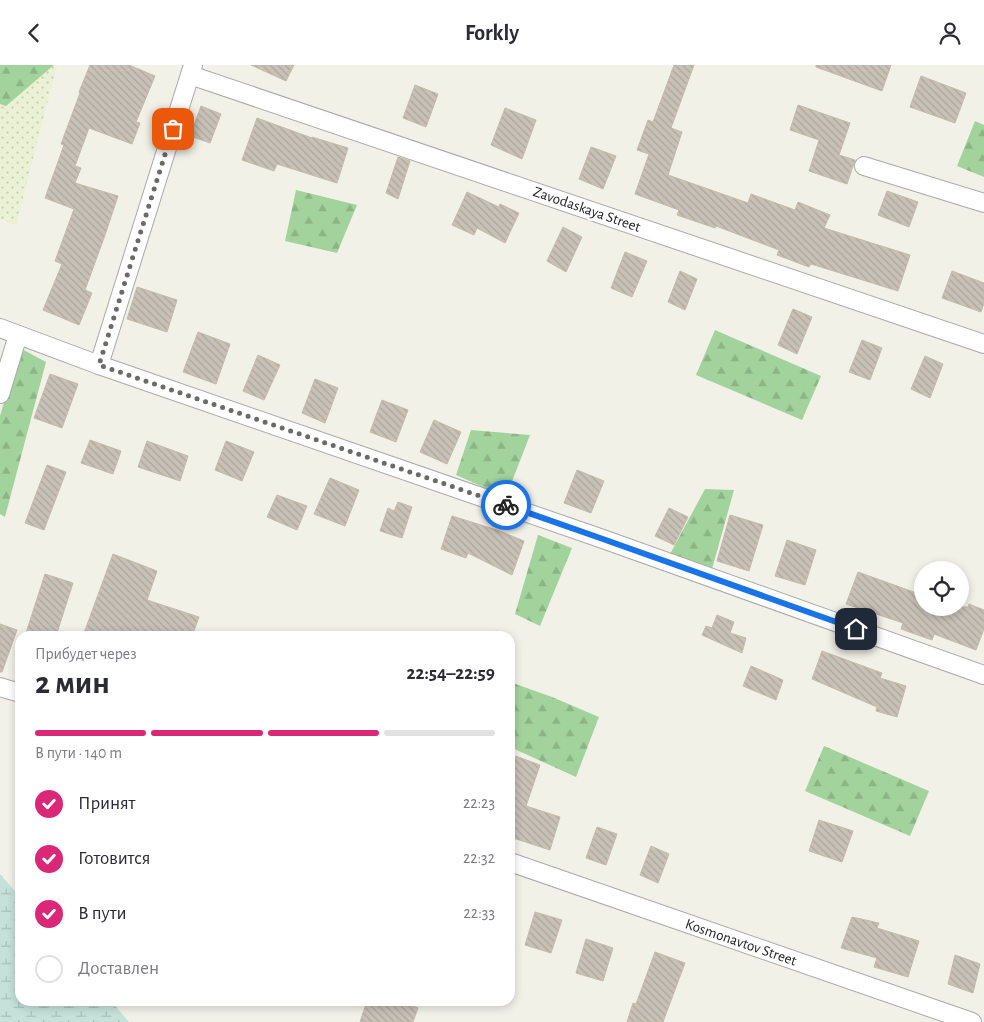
<!DOCTYPE html>
<html lang="ru">
<head>
<meta charset="utf-8">
<style>
  body { margin:0; font-family:"Alegreya Sans",sans-serif; background:#f7f7f7; color:#2b2b33; height:100vh; display:flex; flex-direction:column; font-size:19px; white-space:nowrap }
  * { box-sizing:border-box; margin:0 }
  p { font-size:16px; color:#7c7c81 }
  .icon { flex:none; width:28px; height:28px; fill:none; stroke:currentColor; stroke-width:2; stroke-linecap:round; stroke-linejoin:round }
  .map { position:relative; flex:1; overflow:hidden }
  .panel { position:absolute; left:15px; top:566px; width:500px; height:375px; display:flex; flex-direction:column; background:#fff; border-radius:15px; box-shadow:0 2px 8px #0003 }
  .panel>* { flex:none }
  .buttons { position:absolute; left:914px; top:496px; display:grid; gap:10px }
  .buttons a { display:grid; place-items:center; width:55px; height:55px; border-radius:50%; background:#fff; box-shadow:0 2px 8px #0003; font-size:25px }
  .pin { position:absolute; display:grid; place-items:center; width:42px; height:42px; color:#fff; margin:-21px; border-radius:10px; box-shadow:0 2px 8px #0006 }
  .courier { position:absolute; display:grid; place-items:center; width:50px; height:50px; margin:-25px; border:4px solid #1a73e8; border-radius:50%; background:#fff; color:#222; box-shadow:0 1px 6px #0007 }
  .head em { font-style:normal; font-weight:700 }
  .head div { display:flex; flex-direction:column-reverse }
  .head { display:flex; align-items:center; justify-content:space-between; height:85px; padding:0 20px }
  h1 { font-size:32px; font-weight:700; line-height:38px }
  .bar { display:grid; grid-template-columns:repeat(4,1fr); gap:8px 5px; align-content:center; height:60px; padding:0 20px }
  .bar i { height:6px; border-radius:4px; background:#e1e1e2 }
  .bar .selected { background:#db2777 }
  .bar p { grid-column:span 4 }
  ol { padding:0 20px; list-style:none }
  li { display:flex; align-items:center; gap:15px; height:55px }
  li p { margin-inline-start:auto }
  li .icon { padding:5px; border-radius:50%; background:#db2777; color:#fff; stroke-width:4 }
  li:last-child { color:#7c7c81 }
  li i { width:28px; height:28px; border:2px solid #e1e1e2; border-radius:50% }
  header { display:flex; justify-content:space-between; align-items:center; height:65px; padding:0 20px; background:#fff; font-size:22px; font-weight:700 }
  .map>svg:first-child { display:block }
  .farmland { fill:url(#farmland-dots) }
  .forest { fill:url(#forest-firs) }
  .wetland { fill:url(#wetland-marsh) }
  .building { fill:url(#building-back-hatch); stroke:#c5baaa }
  .lines { fill:none; stroke-linecap:round; stroke-linejoin:round }
  .minor-casing { stroke:#a9a9a9; stroke-width:20 }
  .minor { stroke:#fff; stroke-width:18 }
  .done { stroke:#6b6a67; stroke-width:5; stroke-dasharray:0 9 }
  .route { stroke:#1a73e8; stroke-width:6 }
  .labels { text-anchor:middle; stroke-width:5; stroke-linejoin:round; paint-order:stroke }
  .street-label { font-size:15px; fill:#222; stroke:#fff }
</style>
</head>
<body>
<header><svg class="icon" aria-label="back" viewBox="0 0 24 24"><path d="M15 5l-7 7 7 7"/></svg>Forkly<svg class="icon" aria-label="person" viewBox="0 0 24 24"><circle cx="12" cy="8" r="4"/><path d="M4 21q1-7 8-7t8 7"/></svg></header>
<div class="map">
<svg width="984" height="957" viewBox="0 0 984 957">
  <defs>
    <pattern id="farmland-dots" width="8" height="8" patternUnits="userSpaceOnUse" patternTransform="scale(1.25)"><rect width="8" height="8" fill="#eaf1d4"/><path d="M2 2h.1M6 6h.1" fill="none" stroke="#c8ceb6" stroke-width="1.8" stroke-linecap="round"/></pattern>
    <pattern id="forest-firs" width="22" height="20" patternUnits="userSpaceOnUse" patternTransform="scale(1.25)"><rect width="22" height="20" fill="#a3d39c"/><path d="M5 1l3.5 6h-7zM16 11l3.5 6h-7z" fill="#8cb586"/></pattern>
    <pattern id="wetland-marsh" width="20" height="14" patternUnits="userSpaceOnUse" patternTransform="scale(1.25)"><rect width="20" height="14" fill="#c5e1d9"/><path d="M1 5h8M5 5V1M11 12h8M15 12V8" fill="none" stroke="#a9c1ba"/></pattern>
    <pattern id="building-back-hatch" width="6" height="6" patternUnits="userSpaceOnUse" patternTransform="scale(1.25)"><rect width="6" height="6" fill="#c8c1b7"/><path d="M-1 5l2 2M0 0l6 6M5-1l2 2" fill="none" stroke="#aca69d"/></pattern>
  </defs>
  <rect width="100%" height="100%" fill="#f2f1e8"/>
  <!-- farmland -->
  <polygon class="farmland" points="0,0 57,0 16,160 0,154"/>
  <!-- forest -->
  <g class="forest">
    <polygon points="0,0 54,0 6,41 0,39"/>
    <polygon points="975,56 984,60 984,112 957,101"/>
    <polygon points="296,125 357,140 337,188 285,176"/>
    <polygon points="715,265 821,311 802,355 696,310"/>
    <polygon points="20,283 46,297 5,452 0,449 0,351"/>
    <polygon points="471,365 530,370 506,432 456,410"/>
    <polygon points="705,424 734,425 712,504 670,489"/>
    <polygon points="538,470 572,483 540,561 515,549"/>
    <polygon points="510,617 552,632 599,652 576,712 510,682"/>
    <polygon points="824,681 929,726 910,771 805,726"/>
  </g>
  <!-- wetland -->
  <polygon class="wetland" points="0,809 20,832 20,936 111,936 129,957 0,957"/>
  <!-- building -->
  <g class="building">
    <polygon points="90,0 129,0 155,11 136,57 140,58 132,79 89,63 75,101 81,103 75,118 118,131 104,173 85,225 92,228 79,260 43,245 62,199 55,196 74,144 45,133 64,80 61,79 80,28 79,27"/>
    <polygon points="251,0 294,0 286,16"/>
    <polygon points="674,0 694,0 671,63 682,67 668,110 748,138 751,129 795,145 798,137 830,150 824,163 910,190 898,226 811,199 809,202 777,190 779,185 716,161 715,163 677,150 679,145 635,129 649,89 637,85 648,55 653,57"/>
    <polygon points="816,0 891,0 882,26 816,2"/>
    <polygon points="921,11 966,28 955,58 910,42"/>
    <polygon points="415,20 438,29 426,62 403,53"/>
    <polygon points="798,40 850,58 839,90 855,95 847,119 809,106 819,75 790,65"/>
    <polygon points="201,41 221,49 210,78 190,71"/>
    <polygon points="505,43 536,55 522,94 491,80"/>
    <polygon points="257,53 312,73 312,72 348,83 337,118 277,99 274,106 242,95"/>
    <polygon points="591,82 616,91 603,124 579,114"/>
    <polygon points="398,92 410,96 398,134 386,128"/>
    <polygon points="887,126 918,137 909,162 878,150"/>
    <polygon points="467,127 499,142 500,139 519,148 505,178 477,163 474,170 452,160"/>
    <polygon points="563,162 582,172 566,207 547,196"/>
    <polygon points="625,187 647,196 632,232 611,223"/>
    <polygon points="680,206 697,214 685,245 668,237"/>
    <polygon points="952,206 984,218 984,238 981,247 942,233"/>
    <polygon points="137,222 177,235 167,267 127,254"/>
    <polygon points="793,244 812,252 797,289 778,280"/>
    <polygon points="198,267 230,279 216,319 183,307"/>
    <polygon points="862,275 882,283 870,315 849,307"/>
    <polygon points="258,290 280,300 264,335 243,326"/>
    <polygon points="925,291 943,299 930,333 911,324"/>
    <polygon points="50,309 78,319 62,363 34,353"/>
    <polygon points="315,314 338,323 325,358 302,348"/>
    <polygon points="382,335 408,345 396,377 370,367"/>
    <polygon points="434,355 461,367 447,399 420,387"/>
    <polygon points="90,375 121,386 113,409 81,398"/>
    <polygon points="147,376 188,391 180,416 138,402"/>
    <polygon points="226,376 254,387 242,416 215,405"/>
    <polygon points="47,400 66,407 44,465 25,458"/>
    <polygon points="577,405 604,416 591,448 564,438"/>
    <polygon points="330,413 359,425 345,461 314,449"/>
    <polygon points="277,430 307,441 297,465 267,452"/>
    <polygon points="398,437 412,442 402,473 380,466 388,443 394,446"/>
    <polygon points="669,443 688,452 674,480 655,471"/>
    <polygon points="730,450 763,460 749,506 717,496"/>
    <polygon points="452,451 497,465 524,476 512,510 468,488 466,493 441,484"/>
    <polygon points="787,475 816,485 805,520 775,511"/>
    <polygon points="113,489 157,506 147,535 199,552 192,571 93,571 84,568"/>
    <polygon points="858,507 922,530 922,542 968,542 969,539 984,545 984,564 976,585 934,569 932,575 901,564 903,558 846,539"/>
    <polygon points="45,509 73,518 56,571 25,571"/>
    <polygon points="717,550 734,557 730,568 746,573 742,588 702,570 706,561 712,563"/>
    <polygon points="0,559 17,565 2,607 0,607"/>
    <polygon points="822,586 882,608 880,613 906,621 897,652 876,646 877,642 812,614"/>
    <polygon points="751,601 783,615 776,635 743,621"/>
    <polygon points="510,689 540,700 526,741 560,752 550,785 510,772"/>
    <polygon points="819,755 853,766 842,797 809,786"/>
    <polygon points="597,762 617,769 606,800 586,793"/>
    <polygon points="651,781 669,789 658,818 640,810"/>
    <polygon points="535,847 562,855 551,888 525,880"/>
    <polygon points="852,852 879,858 877,863 919,876 908,912 874,902 877,893 841,883"/>
    <polygon points="586,874 613,883 603,916 576,908"/>
    <polygon points="655,887 685,898 663,957 627,957 633,938 636,939"/>
    <polygon points="955,890 980,899 973,928 948,919"/>
    <polygon points="367,936 399,936 418,943 413,957 360,957"/>
  </g>
  <g class="lines">
    <!-- minor casing -->
    <g class="minor-casing">
      <g id="minor">
        <polyline points="190,10 984,279"/>
        <polyline points="864,101 984,138"/>
        <polyline points="0,263 99,300 600,473 984,610"/>
        <polyline points="99,300 193,0"/>
        <polyline points="0,329 18,270"/>
        <polyline points="0,622 20,628"/>
        <polyline points="510,797 972,957"/>
      </g>
    </g>
    <!-- minor -->
    <use href="#minor" class="minor"/>
  </g>
  <g class="lines">
    <!-- done -->
    <polyline class="done" points="173,64 99,300 506,440"/>
    <!-- route -->
    <polyline class="route" points="506,440 600,473 856,564"/>
  </g>
  <g class="labels">
    <!-- street labels -->
    <g class="street-label">
      <text transform="translate(587 144) rotate(19)" y="5">Zavodaskaya Street</text>
      <text transform="translate(741 877) rotate(19)" y="5">Kosmonavtov Street</text>
    </g>
  </g>
</svg>
<div class="buttons">
<a><svg class="icon" aria-label="locate" viewBox="0 0 24 24"><circle cx="12" cy="12" r="6"/><path d="M12 2v4M12 18v4M2 12h4M18 12h4"/></svg></a>
</div>
<div class="pin" style="left:173px;top:64px;background:#ea580c"><svg class="icon" aria-label="bag" viewBox="0 0 24 24"><path d="M5 8h14l-1 12H6zM9 8a3 3 0 0 1 6 0"/></svg></div>
<div class="pin" style="left:856px;top:564px;background:#1f2937"><svg class="icon" aria-label="home" viewBox="0 0 24 24"><path d="M3 11l9-7 9 7M6 9v11h12V9"/></svg></div>
<div class="courier" style="left:506px;top:440px"><svg class="icon" aria-label="bike" viewBox="0 0 24 24"><circle cx="6" cy="16" r="4"/><circle cx="18" cy="16" r="4"/><path d="M6 16l4-8h5l3 8M10 8l3 8H6M13 5h3"/></svg></div>
<section class="panel">
<div class="head"><div><h1>2 мин</h1><p>Прибудет через</p></div><em>22:54–22:59</em></div>
<div class="bar"><i class="selected"></i><i class="selected"></i><i class="selected"></i><i></i><p>В пути · 140 m</p></div>
<ol>
<li><svg class="icon" aria-label="check" viewBox="0 0 24 24"><path d="M5 12l5 5 9-10"/></svg>Принят<p>22:23</p></li>
<li><svg class="icon" aria-label="check" viewBox="0 0 24 24"><path d="M5 12l5 5 9-10"/></svg>Готовится<p>22:32</p></li>
<li><svg class="icon" aria-label="check" viewBox="0 0 24 24"><path d="M5 12l5 5 9-10"/></svg>В пути<p>22:33</p></li>
<li><i></i>Доставлен</li>
</ol>
</section>
</div>
</body>
</html>
